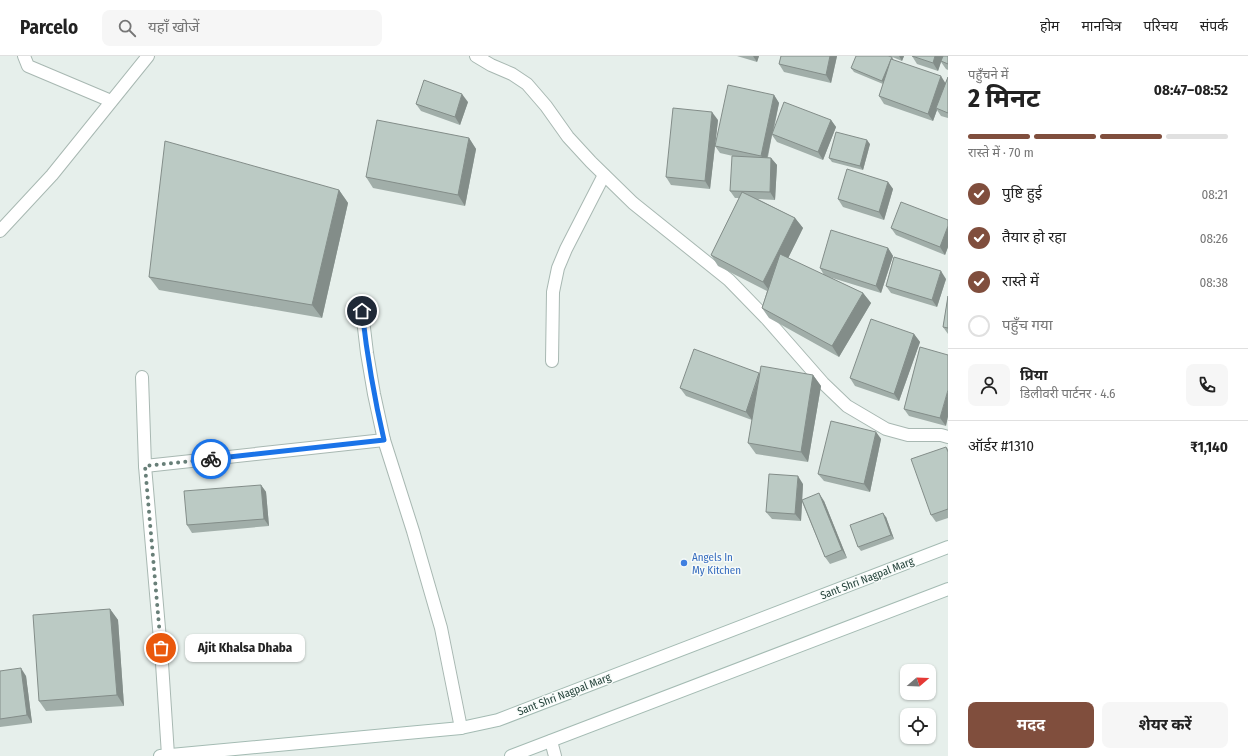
<!DOCTYPE html>
<html lang="hi">
<head>
<meta charset="utf-8">
<style>
  body { margin:0; font-family:"Fira Sans Condensed","Noto Sans Devanagari",sans-serif; background:#f6f6f6; color:#222; height:100vh; display:flex; flex-direction:column; font-size:15px; white-space:nowrap }
  * { box-sizing:border-box; margin:0 }
  p { font-size:13px; color:#767676 }
  .icon { flex:none; width:22px; height:22px; fill:none; stroke:currentColor; stroke-width:2; stroke-linecap:round; stroke-linejoin:round }
  .map { position:relative; flex:1; overflow:hidden }
  .drawer { display:flex; flex-direction:column; background:#fff; width:300px }
  .drawer>* { flex:none }
  .needle { width:26px; rotate:71deg }
  .buttons { position:absolute; left:900px; top:608px; display:grid; gap:8px }
  .buttons a { display:grid; place-items:center; width:36px; height:36px; border-radius:8px; background:#fff; box-shadow:0 1px 3px #0004; font-size:20px }
  .pin { position:absolute; display:grid; place-items:center; width:34px; height:34px; color:#fff; margin:-17px; border:2px solid #fff; border-radius:50%; box-shadow:0 1px 4px #0007 }
  .courier { position:absolute; display:grid; place-items:center; width:40px; height:40px; margin:-20px; border:3px solid #1a73e8; border-radius:50%; background:#fff; color:#222; box-shadow:0 1px 5px #0007 }
  .bubble { position:absolute; height:28px; border-radius:8px; background:#fff; box-shadow:0 1px 3px #0004; font-size:13px; font-weight:700; line-height:28px; text-align:center }
  .head em { font-style:normal; font-weight:700 }
  .head div { display:flex; flex-direction:column-reverse }
  .head { display:flex; align-items:center; justify-content:space-between; height:68px; padding:0 20px }
  h1 { font-size:26px; font-weight:700; line-height:30px }
  .bar { display:grid; grid-template-columns:repeat(4,1fr); gap:6px 4px; align-content:center; height:48px; padding:0 20px }
  .bar i { height:5px; border-radius:3px; background:#e0e0e0 }
  .bar .active { background:#804e3d }
  .bar p { grid-column:span 4 }
  .line { display:flex; align-items:center; gap:10px; padding:0 20px; border-top:1px solid #e0e0e0 }
  .line div { flex:1 }
  .round { display:grid; place-items:center; flex:none; width:42px; height:42px; border-radius:8px; background:#f6f6f6 }
  ol { padding:0 20px; list-style:none }
  li { display:flex; align-items:center; gap:12px; height:44px }
  li p { margin-inline-start:auto }
  li .icon { padding:4px; border-radius:50%; background:#804e3d; color:#fff; stroke-width:4 }
  li:last-child { color:#767676 }
  li i { width:22px; height:22px; border:2px solid #e0e0e0; border-radius:50% }
  .cta { display:flex; gap:8px; margin-top:auto; padding:8px 20px }
  .cta a { flex:1; height:46px; border-radius:8px; background:#804e3d; color:#fff; font-size:16px; font-weight:700; line-height:46px; text-align:center }
  .cta a+a { background:#f6f6f6; color:#222 }
  header { display:flex; align-items:center; gap:24px; box-sizing:border-box; height:56px; padding:0 20px; background:#fff; border-bottom:1px solid #e0e0e0 }
  header strong { font-size:19px }
  nav { display:flex; gap:22px; margin-inline-start:auto; font-size:14px }
  .search { width:280px; height:36px; background:#f6f6f6; display:flex; align-items:center; gap:10px; box-sizing:border-box; padding:0 14px; border-radius:8px; color:#767676; font-size:15px }
  main { display:flex; flex:1; min-height:0 }
  .map>svg:first-child { display:block }
  .lines { fill:none; stroke-linecap:round; stroke-linejoin:round }
  .service-casing { stroke:#a8b8b2; stroke-width:14 }
  .minor-casing { stroke:#a8b8b2; stroke-width:14 }
  .secondary-casing { stroke:#a4bbb3; stroke-width:14 }
  .service { stroke:#fff; stroke-width:12 }
  .minor { stroke:#fff; stroke-width:12 }
  .secondary { stroke:#fff; stroke-width:12 }
  .wall { fill:#a1aea9 }
  .shaded-wall { fill:#838d89 }
  .building { fill:#bbcac4; stroke:#838d89 }
  .done { stroke:#687f78; stroke-width:4; stroke-dasharray:0 7.2 }
  .route { stroke:#1a73e8; stroke-width:5 }
  .shop-dot { fill:#3f7fe0; stroke:#f7fbf9; stroke-width:1.5 }
  .labels { text-anchor:middle; stroke-width:3; stroke-linejoin:round; paint-order:stroke }
  .shop-label { font-size:11px; fill:#366cbe; stroke:#f7fbf9; text-anchor:start }
  .street-label { font-size:11px; fill:#24423a; stroke:#f7fbf9 }
</style>
</head>
<body>
<header>
<strong>Parcelo</strong>
<div class="search"><svg class="icon" aria-label="search" viewBox="0 0 24 24"><circle cx="10" cy="10" r="6"/><path d="M15 15l6 6"/></svg>यहाँ खोजें</div>
<nav><a>होम</a><a>मानचित्र</a><a>परिचय</a><a>संपर्क</a></nav>
</header>
<main>
<div class="map">
<svg width="948" height="700" viewBox="0 0 948 700">
  <rect width="100%" height="100%" fill="#e6efeb"/>
  <g class="lines">
    <!-- service casing -->
    <g class="service-casing">
      <polyline id="service" points="24,0 28,10 111,45"/>
    </g>
    <!-- minor casing -->
    <g class="minor-casing">
      <g id="minor">
        <polyline points="476,0 491,9 512,18 527,28 546,50 568,81 591,106 633,147 729,224 766,262 823,327 847,350 886,373 908,379 941,379 948,381"/>
        <polyline points="0,175 52,119 148,0"/>
        <polyline points="362,255 367,297 374,338 384,384 413,475 441,572 461,672"/>
        <polyline points="552,305 553,236 558,212 566,193 604,119"/>
        <polyline points="142,321 145,410 162,607 168,699"/>
        <polyline points="145,410 384,384"/>
        <polyline points="551,685 555,700"/>
      </g>
    </g>
    <!-- secondary casing -->
    <g class="secondary-casing">
      <g id="secondary">
        <polyline points="160,700 461,672 498,664 948,491"/>
        <polyline points="511,700 948,533"/>
      </g>
    </g>
    <!-- service -->
    <use href="#service" class="service"/>
    <!-- minor -->
    <use href="#minor" class="minor"/>
    <!-- secondary -->
    <use href="#secondary" class="secondary"/>
  </g>
  <!-- wall -->
  <g class="wall">
    <polygon points="737,0 759,0 757,6"/>
    <polygon points="781,0 837,0 831,27 784,16 779,8"/>
    <polygon points="890,0 904,0 902,5"/>
    <polygon points="912,0 948,0 948,14 946,13 941,6 938,15 917,8"/>
    <polygon points="893,4 945,27 948,21 948,62 941,60 937,54 933,65 884,48 879,40 883,28 854,16 851,12"/>
    <polygon points="774,39 779,47 774,73 831,64 836,71 823,104 777,86 772,79 768,101 771,102 777,109 775,144 758,143 795,162 803,172 788,202 824,219 820,212 888,192 893,200 881,237 829,221 863,237 871,247 839,301 769,262 762,252 767,235 718,210 711,199 739,142 735,142 730,135 733,100 720,97 715,90"/>
    <polygon points="468,46 460,69 421,55 416,48"/>
    <polygon points="718,64 710,133 671,129 666,121"/>
    <polygon points="469,82 476,93 465,150 373,132 366,121"/>
    <polygon points="870,88 863,114 832,106 829,102"/>
    <polygon points="888,126 893,133 884,164 843,151 838,143"/>
    <polygon points="339,134 348,147 322,262 159,234 149,221"/>
    <polygon points="948,164 948,191 945,199 896,179 891,172"/>
    <polygon points="946,223 937,251 891,237 886,230"/>
    <polygon points="948,240 948,278 943,271"/>
    <polygon points="914,278 920,286 899,345 855,330 850,322"/>
    <polygon points="920,291 946,370 909,360 904,353"/>
    <polygon points="759,317 813,319 821,330 808,406 756,398 748,387 752,364 686,340 680,332"/>
    <polygon points="876,376 881,383 870,436 824,425 818,418"/>
    <polygon points="946,391 948,393 948,462 936,466 931,459"/>
    <polygon points="803,428 802,444 824,445 847,502 830,508 825,501 802,446 801,465 772,463 766,456"/>
    <polygon points="261,429 266,436 269,470 192,477 187,469"/>
    <polygon points="886,461 894,483 861,495 858,491"/>
    <polygon points="110,553 118,564 124,650 46,655 39,645"/>
    <polygon points="0,615 26,620 32,667 0,671"/>
  </g>
  <!-- shaded-wall -->
  <g class="shaded-wall">
    <polygon points="753,0 759,0 757,6"/>
    <polygon points="830,0 837,0 831,27 826,19"/>
    <polygon points="899,0 904,0 902,5"/>
    <polygon points="935,0 943,0 938,15 933,7"/>
    <polygon points="892,1 894,5 885,29 882,25"/>
    <polygon points="941,20 946,28 936,52 937,54 933,65 928,58"/>
    <polygon points="462,38 468,46 460,69 455,61"/>
    <polygon points="774,39 779,47 772,79 772,78 772,79 766,107 761,100"/>
    <polygon points="712,56 718,64 710,133 705,125"/>
    <polygon points="831,64 836,71 823,104 818,96"/>
    <polygon points="469,82 476,93 465,150 458,139"/>
    <polygon points="867,84 870,88 863,114 860,110"/>
    <polygon points="771,102 777,109 775,144 770,136"/>
    <polygon points="888,126 893,133 884,164 879,156"/>
    <polygon points="339,134 348,147 322,262 312,249"/>
    <polygon points="795,162 803,172 771,237 763,226"/>
    <polygon points="948,170 948,191 945,199 940,191"/>
    <polygon points="888,192 893,200 881,237 876,230"/>
    <polygon points="941,215 946,223 937,251 932,244"/>
    <polygon points="863,237 871,247 839,301 832,290"/>
    <polygon points="914,278 920,286 899,345 894,338"/>
    <polygon points="760,317 752,364 746,356"/>
    <polygon points="813,319 821,330 808,406 801,396"/>
    <polygon points="948,334 948,361 946,370 940,362"/>
    <polygon points="876,376 881,383 870,436 864,428"/>
    <polygon points="798,420 803,428 801,465 795,458"/>
    <polygon points="261,429 266,436 269,470 264,463"/>
    <polygon points="819,437 824,445 847,502 842,494"/>
    <polygon points="883,457 886,461 894,483 891,479"/>
    <polygon points="110,553 118,564 124,650 117,639"/>
    <polygon points="21,612 26,620 32,667 27,659"/>
  </g>
  <!-- building -->
  <g class="building">
    <polygon points="781,0 830,0 826,19 779,8"/>
    <polygon points="856,0 888,0 892,1 882,25 851,12"/>
    <polygon points="912,0 935,0 933,7"/>
    <polygon points="943,0 948,0 948,8 941,5"/>
    <polygon points="891,3 941,20 928,58 879,40"/>
    <polygon points="948,21 948,57 936,52"/>
    <polygon points="424,24 462,38 455,61 416,48"/>
    <polygon points="728,29 774,39 761,100 715,90"/>
    <polygon points="784,46 831,64 818,96 772,78"/>
    <polygon points="673,52 712,56 705,125 666,121"/>
    <polygon points="377,64 469,82 458,139 366,121"/>
    <polygon points="836,76 867,84 860,110 829,102"/>
    <polygon points="165,85 339,134 312,249 149,221"/>
    <polygon points="732,100 771,102 770,136 730,135"/>
    <polygon points="847,113 888,126 879,156 838,143"/>
    <polygon points="742,136 795,162 763,226 711,199"/>
    <polygon points="901,146 948,164 948,170 940,191 891,172"/>
    <polygon points="831,174 888,192 876,230 820,212"/>
    <polygon points="780,198 863,237 832,290 762,252"/>
    <polygon points="894,201 941,215 932,244 886,230"/>
    <polygon points="948,240 948,272 943,271"/>
    <polygon points="871,263 914,278 894,338 850,322"/>
    <polygon points="920,291 948,299 948,334 940,362 904,353"/>
    <polygon points="694,293 759,317 746,356 680,332"/>
    <polygon points="761,310 813,319 801,396 748,387"/>
    <polygon points="831,365 876,376 864,428 818,418"/>
    <polygon points="946,391 948,396 948,453 931,459 911,403"/>
    <polygon points="769,418 798,420 795,458 766,456"/>
    <polygon points="261,429 264,463 187,469 184,435"/>
    <polygon points="819,437 842,494 825,501 802,444"/>
    <polygon points="883,457 891,479 858,491 850,469"/>
    <polygon points="110,553 117,639 39,645 33,559"/>
    <polygon points="21,612 27,659 0,663 0,615"/>
  </g>
  <g class="lines">
    <!-- done -->
    <polyline class="done" points="161,592 145,410 211,403"/>
    <!-- route -->
    <path class="route" d="M211,403l173,-19c-10,-43 -17,-85 -22,-129"/>
  </g>
  <!-- markers -->
  <circle class="shop-dot" cx="684" cy="507" r="4"/>
  <g class="labels">
    <!-- shop labels -->
    <g class="shop-label">
      <text x="692" y="505">Angels In<tspan x="692" dy="13">My Kitchen</tspan></text>
    </g>
    <!-- street labels -->
    <g class="street-label">
      <text transform="translate(867 522) rotate(-21)" y="4">Sant Shri Nagpal Marg</text>
      <text transform="translate(564 638) rotate(-21)" y="4">Sant Shri Nagpal Marg</text>
    </g>
  </g>
</svg>
<div class="buttons">
<a><svg class="needle" viewBox="-14 -14 28 28"><path d="M0-13l5 13h-10z" fill="#e53935"/><path d="M0 13l5-13h-10z" fill="#767676"/></svg></a>
<a><svg class="icon" aria-label="locate" viewBox="0 0 24 24"><circle cx="12" cy="12" r="6"/><path d="M12 2v4M12 18v4M2 12h4M18 12h4"/></svg></a>
</div>
<div class="pin" style="left:161px;top:592px;background:#ea580c"><svg class="icon" aria-label="bag" viewBox="0 0 24 24"><path d="M5 8h14l-1 12H6zM9 8a3 3 0 0 1 6 0"/></svg></div>
<div class="pin" style="left:362px;top:255px;background:#1f2937"><svg class="icon" aria-label="home" viewBox="0 0 24 24"><path d="M3 11l9-7 9 7M6 9v11h12V9"/></svg></div>
<div class="courier" style="left:211px;top:403px"><svg class="icon" aria-label="bike" viewBox="0 0 24 24"><circle cx="6" cy="16" r="4"/><circle cx="18" cy="16" r="4"/><path d="M6 16l4-8h5l3 8M10 8l3 8H6M13 5h3"/></svg></div>
<div class="bubble" style="left:185px;top:578px;width:120px">Ajit Khalsa Dhaba</div>
</div>
<section class="drawer">
<div class="head"><div><h1>2 मिनट</h1><p>पहुँचने में</p></div><em>08:47–08:52</em></div>
<div class="bar"><i class="active"></i><i class="active"></i><i class="active"></i><i></i><p>रास्ते में · 70 m</p></div>
<ol>
<li><svg class="icon" aria-label="check" viewBox="0 0 24 24"><path d="M5 12l5 5 9-10"/></svg>पुष्टि हुई<p>08:21</p></li>
<li><svg class="icon" aria-label="check" viewBox="0 0 24 24"><path d="M5 12l5 5 9-10"/></svg>तैयार हो रहा<p>08:26</p></li>
<li><svg class="icon" aria-label="check" viewBox="0 0 24 24"><path d="M5 12l5 5 9-10"/></svg>रास्ते में<p>08:38</p></li>
<li><i></i>पहुँच गया</li>
</ol>
<div class="line" style="height:72px"><a class="round"><svg class="icon" aria-label="person" viewBox="0 0 24 24"><circle cx="12" cy="8" r="4"/><path d="M4 21q1-7 8-7t8 7"/></svg></a><div><b>प्रिया</b><p>डिलीवरी पार्टनर · 4.6</p></div><a class="round"><svg class="icon" aria-label="phone" viewBox="0 0 24 24"><path d="M5 4h4l2 5-3 2q2 4 5 5l2-3 5 2v4C11 20 4 13 5 4z"/></svg></a></div>
<div class="line" style="height:52px"><div>ऑर्डर #1310</div><b>₹1,140</b></div>
<div class="cta"><a>मदद</a><a>शेयर करें</a></div>
</section>
</main>
</body>
</html>
